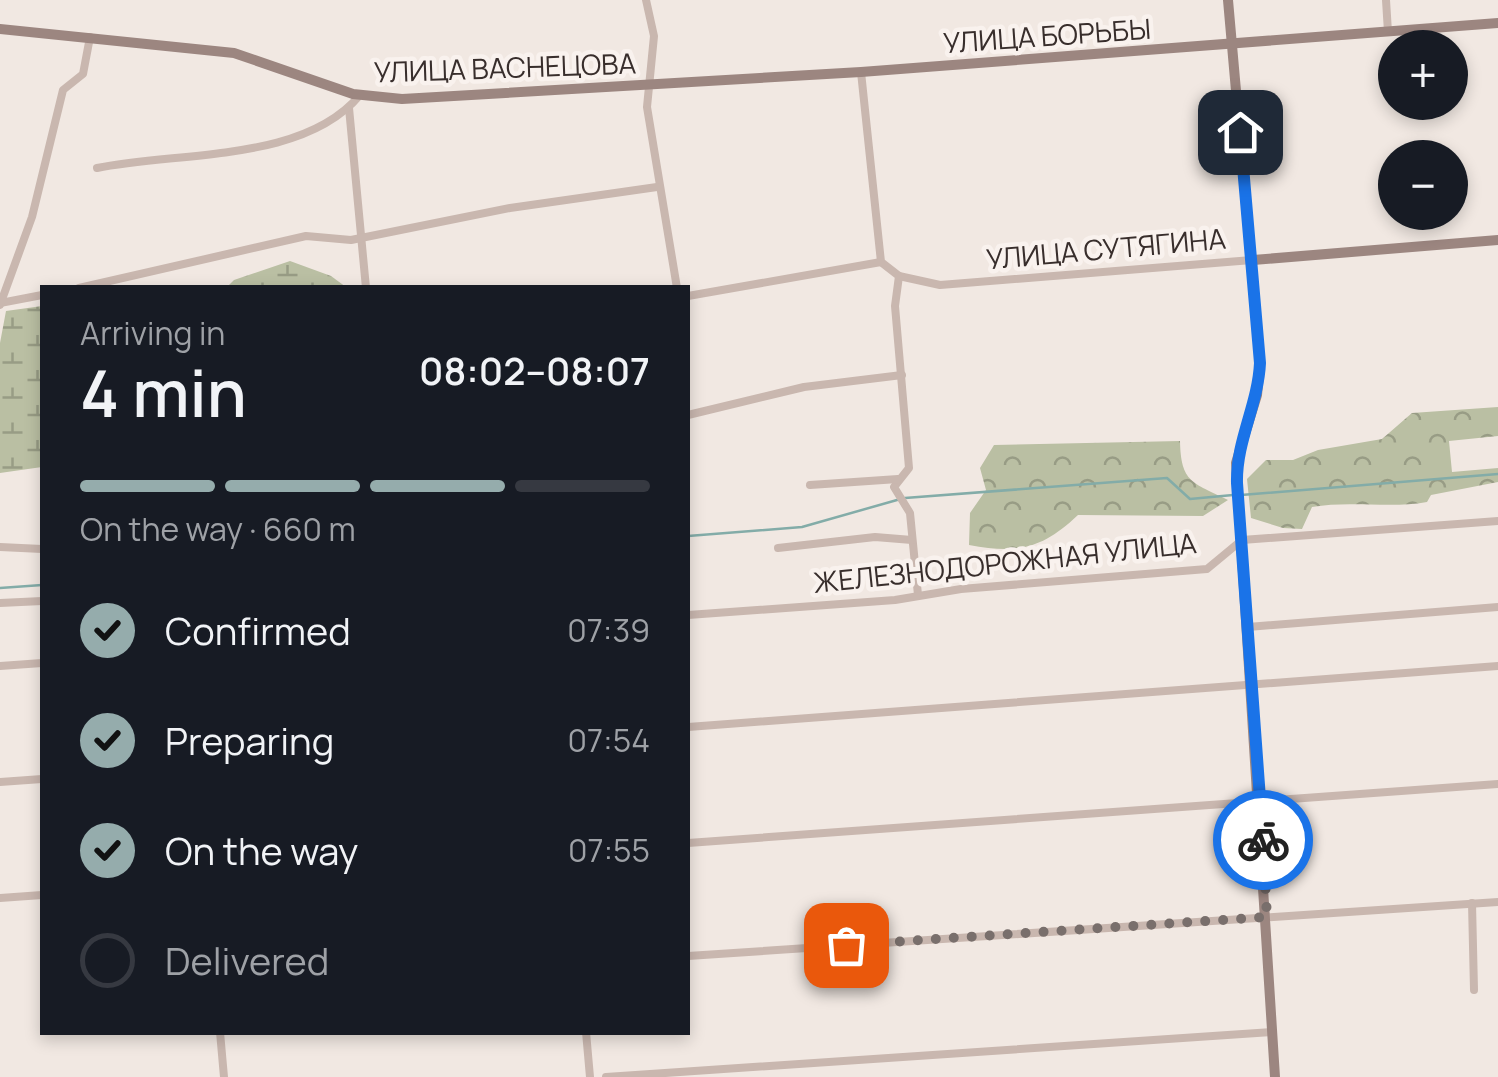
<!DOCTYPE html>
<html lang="en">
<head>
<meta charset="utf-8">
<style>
  body { margin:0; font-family:Manrope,sans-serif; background:#242831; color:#f1f3f6; height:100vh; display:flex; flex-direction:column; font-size:38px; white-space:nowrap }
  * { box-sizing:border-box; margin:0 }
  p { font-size:32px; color:#9ea1a6 }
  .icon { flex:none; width:55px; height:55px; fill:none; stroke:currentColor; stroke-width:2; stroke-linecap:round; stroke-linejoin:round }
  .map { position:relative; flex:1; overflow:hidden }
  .panel { position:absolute; left:40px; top:285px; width:650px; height:750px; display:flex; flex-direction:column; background:#171b24; border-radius:0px; box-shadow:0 5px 15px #0003 }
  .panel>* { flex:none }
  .controls { position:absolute; left:1378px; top:30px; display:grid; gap:20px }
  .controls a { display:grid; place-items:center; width:90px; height:90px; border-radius:50%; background:#171b24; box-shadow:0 5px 15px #0003; font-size:50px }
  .pin { position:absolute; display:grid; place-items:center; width:85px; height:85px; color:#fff; margin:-42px; border-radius:20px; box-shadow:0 5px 15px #0006 }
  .courier { position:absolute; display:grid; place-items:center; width:100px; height:100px; margin:-50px; border:8px solid #1a73e8; border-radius:50%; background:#fff; color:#222; box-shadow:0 2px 12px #0007 }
  .headline em { font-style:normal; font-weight:600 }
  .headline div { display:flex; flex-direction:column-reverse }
  .headline { display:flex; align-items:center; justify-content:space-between; height:170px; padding:0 40px }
  h1 { font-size:65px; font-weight:600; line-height:75px }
  .bar { display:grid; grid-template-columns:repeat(4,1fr); gap:15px 10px; align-content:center; height:120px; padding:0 40px }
  .bar i { height:12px; border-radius:8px; background:#363941 }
  .bar .on { background:#95acac }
  .bar p { grid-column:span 4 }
  ol { padding:0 40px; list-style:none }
  li { display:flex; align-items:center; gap:30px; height:110px }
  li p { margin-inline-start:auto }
  li .icon { padding:10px; border-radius:50%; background:#95acac; color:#111; stroke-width:4 }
  li:last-child { color:#9ea1a6 }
  li i { width:55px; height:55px; border:5px solid #363941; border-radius:50% }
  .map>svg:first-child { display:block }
  .forest { fill:url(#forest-crowns) }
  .wetland { fill:url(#wetland-marsh) }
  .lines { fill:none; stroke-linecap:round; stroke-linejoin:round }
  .stream { stroke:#83aca8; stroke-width:2.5 }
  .street { stroke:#c9b7af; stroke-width:8 }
  .secondary { stroke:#9c8680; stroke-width:10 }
  .done { stroke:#796f6c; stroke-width:10; stroke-dasharray:0 18 }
  .route { stroke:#1a73e8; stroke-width:12 }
  .labels { text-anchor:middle; stroke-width:9; stroke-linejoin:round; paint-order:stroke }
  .street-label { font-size:28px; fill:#382e2c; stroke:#f9f2ee }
</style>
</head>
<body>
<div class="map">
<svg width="1498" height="1077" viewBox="0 0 1498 1077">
  <defs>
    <pattern id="forest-crowns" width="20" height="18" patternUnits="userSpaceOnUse" patternTransform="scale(2.5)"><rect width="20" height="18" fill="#babfa3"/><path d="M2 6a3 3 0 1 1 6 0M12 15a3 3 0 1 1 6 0" fill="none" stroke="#989c85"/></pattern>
    <pattern id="wetland-marsh" width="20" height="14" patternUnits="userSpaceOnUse" patternTransform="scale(2.5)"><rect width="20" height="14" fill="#babfa3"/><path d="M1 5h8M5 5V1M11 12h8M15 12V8" fill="none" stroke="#989c85"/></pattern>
  </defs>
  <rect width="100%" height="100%" fill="#f1e8e2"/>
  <!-- forest -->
  <g class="forest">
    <path d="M1498,407v29l-49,5 3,31 46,-4v14l-67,13 -4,7c-38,7 -76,-2 -115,5l-10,22 -19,-1 -32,-10 -4,-39 19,-19h27l25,-10 64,-11 30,-26z"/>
    <path d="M1180,441c1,42 12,41 48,59l-25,16 -125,-1c-36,34 -60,39 -109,30l1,-32 16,-23 -6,-22 14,-23z"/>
  </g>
  <!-- wetland -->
  <g class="wetland">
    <polygon points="290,261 331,276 346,287 227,287 234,280"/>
    <polygon points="42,306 42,467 0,473 0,343 6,311"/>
  </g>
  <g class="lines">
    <!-- stream -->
    <g class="stream">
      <polyline points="1241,495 1498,474"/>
      <polyline points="905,498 1167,478 1190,499 1233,495"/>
      <polyline points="688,536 802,527 897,500"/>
      <polyline points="0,588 42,585"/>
    </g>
    <!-- street -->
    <g class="street">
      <polyline points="646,0 654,36 647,107 677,288"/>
      <polyline points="1386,0 1388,32"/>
      <polyline points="861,72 881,262 899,276 895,306 909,468 894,487 910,513 918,595"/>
      <polyline points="349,108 366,288"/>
      <path d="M97,168c82,-17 206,-5 263,-73"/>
      <polyline points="899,276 940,285 1252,260"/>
      <polyline points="79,288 306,236 351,240 510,208 657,187"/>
      <polyline points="688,296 881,262"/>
      <polyline points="0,303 42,295"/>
      <polyline points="0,305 32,217 63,90 83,74 90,37"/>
      <polyline points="688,415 804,387 902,375"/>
      <polyline points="810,485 898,479"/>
      <polyline points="0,547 42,549"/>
      <polyline points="778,548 875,537 912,540"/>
      <polyline points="0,603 42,601"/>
      <polyline points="688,615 895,600 961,589 1207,569 1242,540 1498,521"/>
      <polyline points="1248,627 1498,607"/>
      <polyline points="0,666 42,663"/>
      <polyline points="688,727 1498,666"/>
      <polyline points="0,782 42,779"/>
      <polyline points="688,843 1498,784"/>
      <polyline points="0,898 42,895"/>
      <polyline points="1472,903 1474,990"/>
      <polyline points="688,956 1498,902"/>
      <polyline points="220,1032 224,1077"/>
      <polyline points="586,1032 590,1077"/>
      <polyline points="606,1077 1273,1032"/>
    </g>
    <!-- secondary -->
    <g class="secondary">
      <polyline points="1228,0 1260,363 1257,395 1236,463 1275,1077"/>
      <polyline points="0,29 234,53 353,94 402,99 861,72 1498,23"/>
      <polyline points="1253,260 1498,240"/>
    </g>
  </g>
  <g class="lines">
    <!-- done -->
    <polyline class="done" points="846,945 1267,917 1263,840"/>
    <!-- route -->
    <path class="route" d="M1240,132l20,231c-2,42 -24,78 -23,120l26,357"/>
  </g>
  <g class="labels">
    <!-- street labels -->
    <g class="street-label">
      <text transform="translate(1047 36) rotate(-4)" y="10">УЛИЦА БОРЬБЫ</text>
      <text transform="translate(505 68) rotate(-2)" y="10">УЛИЦА ВАСНЕЦОВА</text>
      <text transform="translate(1106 249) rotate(-5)" y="10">УЛИЦА СУТЯГИНА</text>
      <text transform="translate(1005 563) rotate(-6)" y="10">ЖЕЛЕЗНОДОРОЖНАЯ УЛИЦА</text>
    </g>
  </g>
</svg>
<div class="controls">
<a>+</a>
<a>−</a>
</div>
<div class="pin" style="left:846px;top:945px;background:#ea580c"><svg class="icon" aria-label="bag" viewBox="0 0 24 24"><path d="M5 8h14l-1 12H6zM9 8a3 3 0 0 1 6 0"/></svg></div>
<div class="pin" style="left:1240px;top:132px;background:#1f2937"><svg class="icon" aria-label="home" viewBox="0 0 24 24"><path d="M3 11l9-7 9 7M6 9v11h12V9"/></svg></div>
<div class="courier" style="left:1263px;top:840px"><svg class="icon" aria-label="bike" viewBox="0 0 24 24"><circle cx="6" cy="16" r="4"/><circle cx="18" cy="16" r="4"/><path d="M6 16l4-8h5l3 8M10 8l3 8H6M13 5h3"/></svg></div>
<section class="panel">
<div class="headline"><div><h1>4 min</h1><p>Arriving in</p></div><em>08:02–08:07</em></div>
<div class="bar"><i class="on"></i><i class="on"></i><i class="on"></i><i></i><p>On the way · 660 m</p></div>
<ol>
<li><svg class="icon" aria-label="check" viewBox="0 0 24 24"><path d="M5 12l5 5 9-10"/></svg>Confirmed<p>07:39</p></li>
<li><svg class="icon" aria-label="check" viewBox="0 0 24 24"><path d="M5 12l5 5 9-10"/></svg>Preparing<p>07:54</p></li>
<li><svg class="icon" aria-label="check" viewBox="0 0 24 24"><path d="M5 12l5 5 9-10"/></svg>On the way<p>07:55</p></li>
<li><i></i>Delivered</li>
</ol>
</section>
</div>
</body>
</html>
